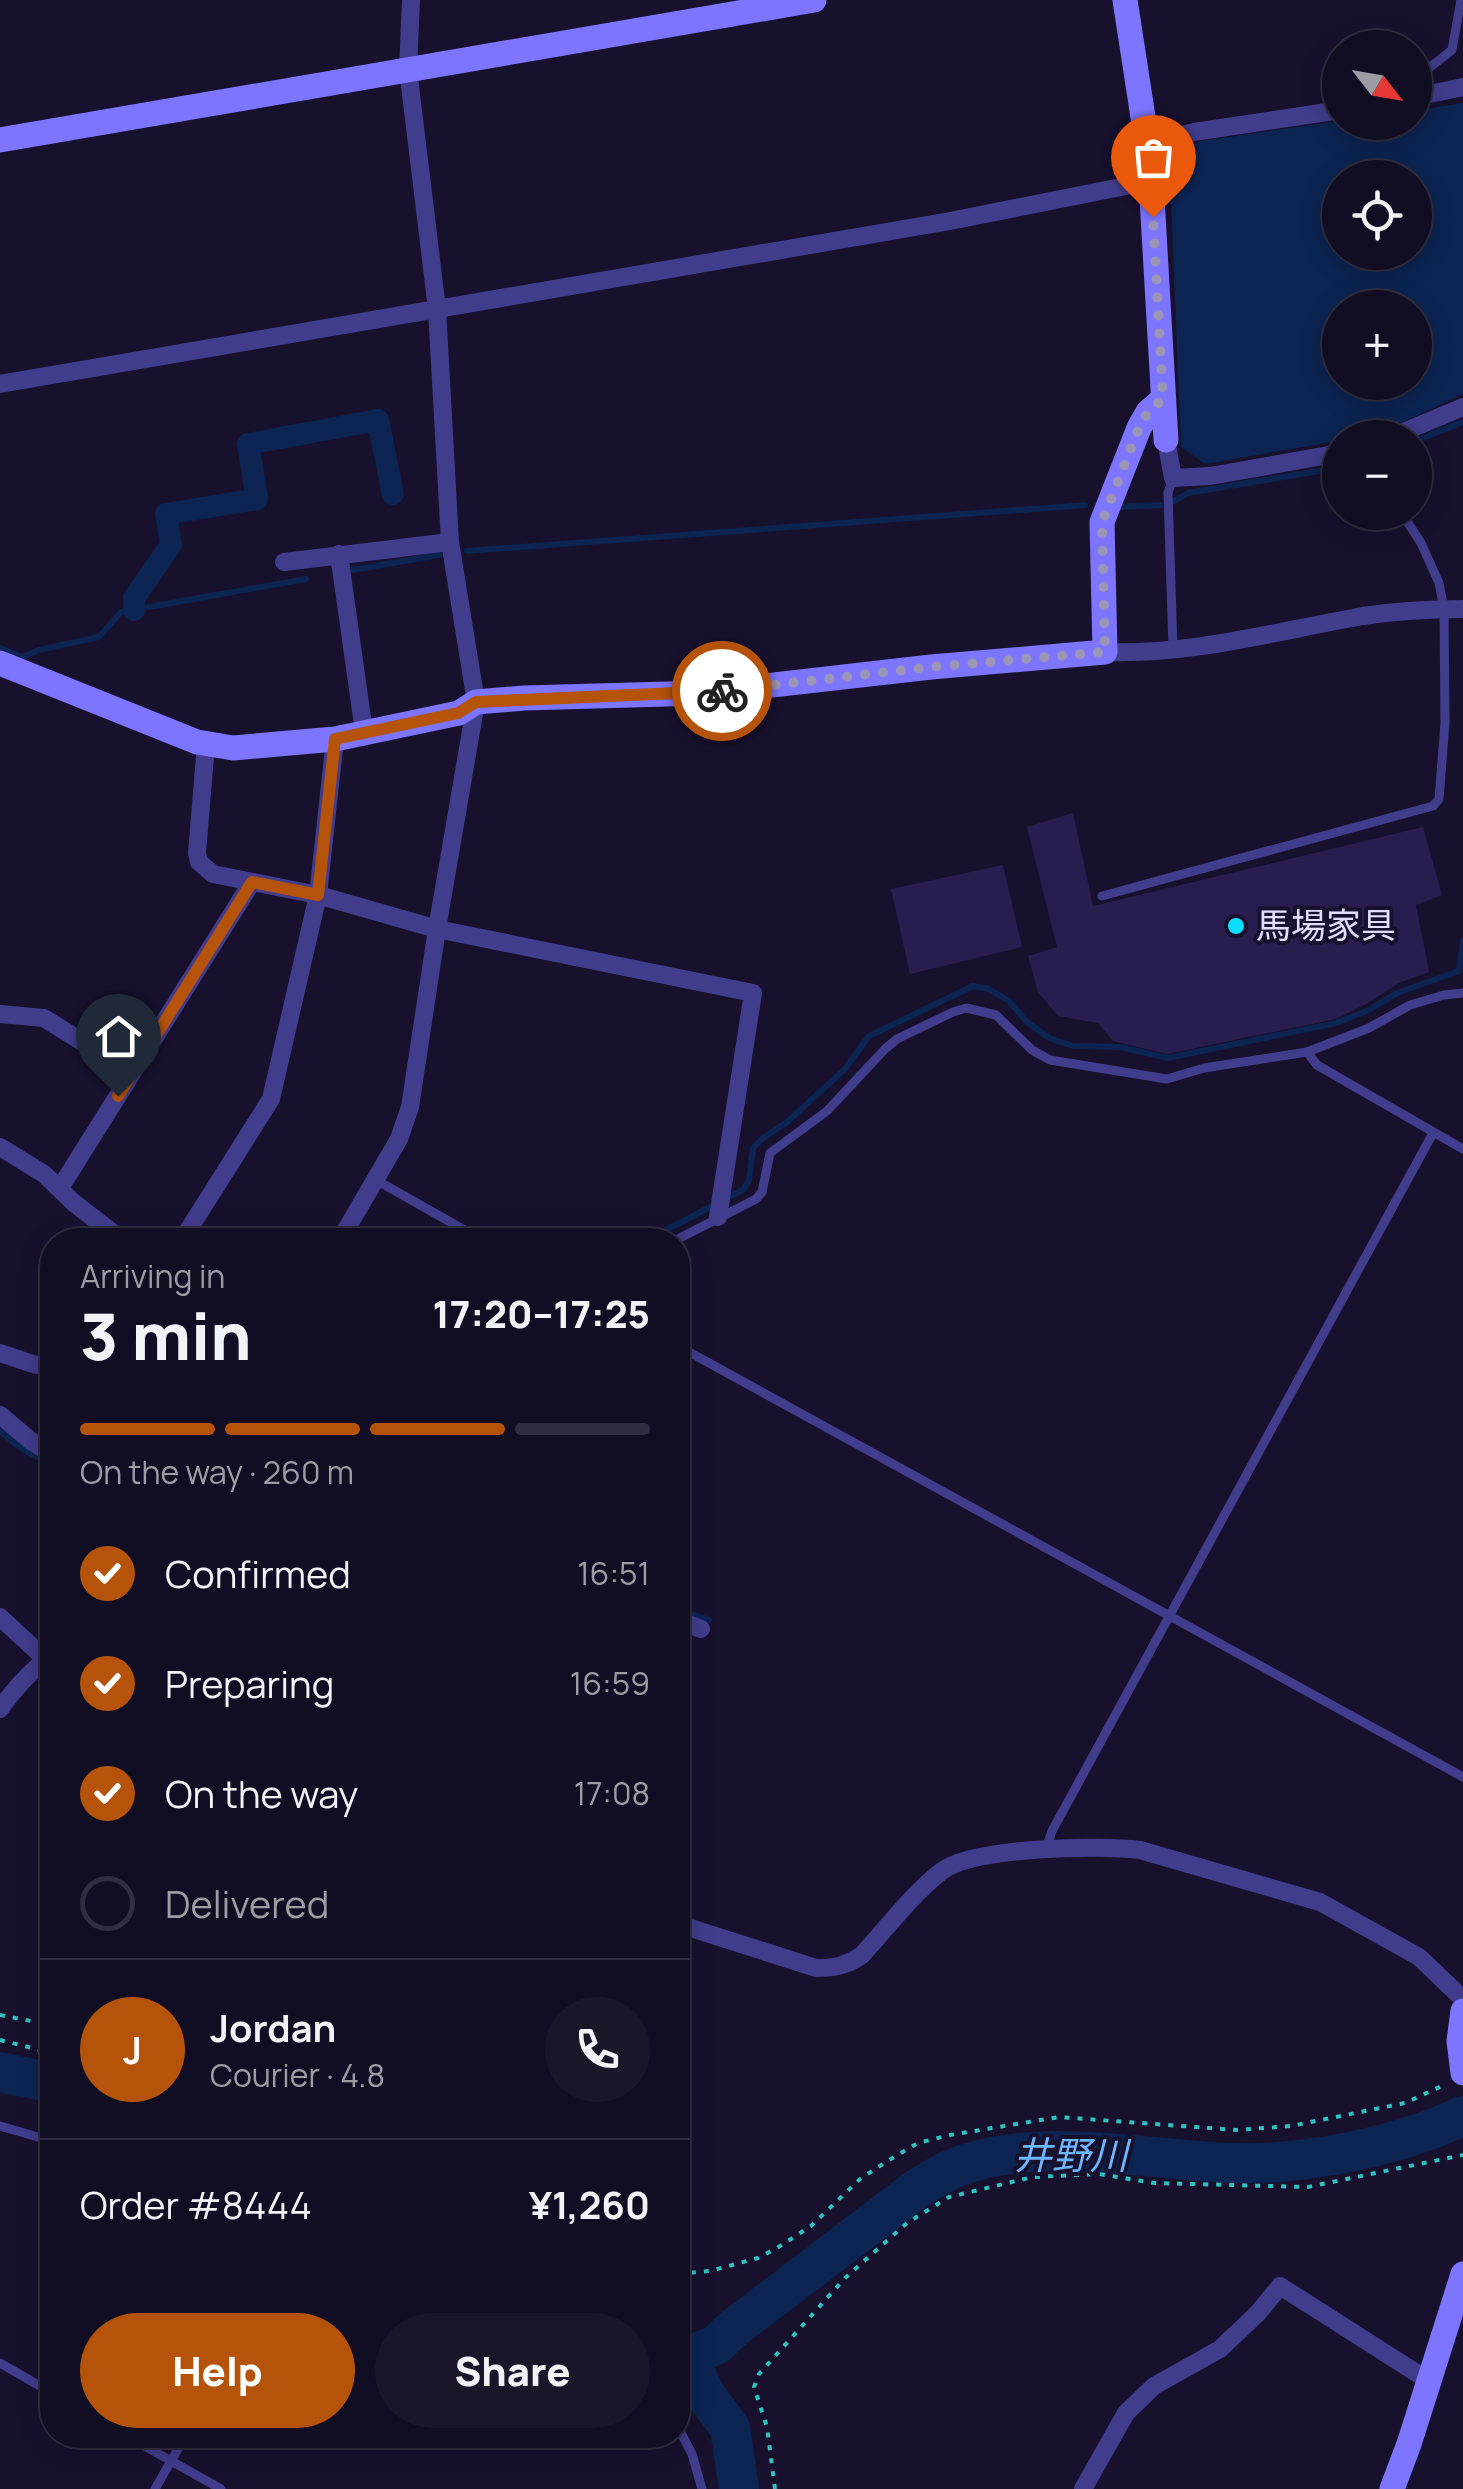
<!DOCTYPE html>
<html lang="en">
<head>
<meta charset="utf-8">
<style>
  body { margin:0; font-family:Manrope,"Noto Sans JP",sans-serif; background:#1a162a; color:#f1f3f6; height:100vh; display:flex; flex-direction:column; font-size:38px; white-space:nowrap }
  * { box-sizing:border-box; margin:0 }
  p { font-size:32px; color:#9c9ca5 }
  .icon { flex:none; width:55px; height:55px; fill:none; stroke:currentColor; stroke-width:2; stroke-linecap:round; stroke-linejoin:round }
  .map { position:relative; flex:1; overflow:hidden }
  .drawer { position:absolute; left:40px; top:1228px; width:650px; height:1220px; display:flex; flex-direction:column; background:#110d22; border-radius:40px; box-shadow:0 5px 25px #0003,0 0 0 2px #302d40 }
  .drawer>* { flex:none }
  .needle { width:65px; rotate:121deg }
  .tools { position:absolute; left:1322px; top:30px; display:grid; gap:20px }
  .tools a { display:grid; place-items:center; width:110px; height:110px; border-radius:50%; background:#110d22; box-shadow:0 5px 25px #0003,0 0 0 2px #302d40; font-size:50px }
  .pin { position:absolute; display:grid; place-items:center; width:85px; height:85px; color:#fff; margin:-102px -42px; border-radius:50% 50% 50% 0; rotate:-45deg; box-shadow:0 0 10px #0007 }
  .pin .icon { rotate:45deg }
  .courier { position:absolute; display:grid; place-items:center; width:100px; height:100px; margin:-50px; border:8px solid #b45309; border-radius:50%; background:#fff; color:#222; box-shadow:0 2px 12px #0007 }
  .headline em { font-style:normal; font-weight:800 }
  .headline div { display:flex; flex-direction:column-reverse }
  .headline { display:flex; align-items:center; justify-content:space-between; height:170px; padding:0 40px }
  h1 { font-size:65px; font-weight:800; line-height:75px }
  .bar { display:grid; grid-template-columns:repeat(4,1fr); gap:15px 10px; align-content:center; height:120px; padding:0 40px }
  .bar i { height:12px; border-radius:8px; background:#302d40 }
  .bar .selected { background:#b45309 }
  .bar p { grid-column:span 4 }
  .line { display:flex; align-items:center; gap:25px; padding:0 40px; border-top:2px solid #302d40 }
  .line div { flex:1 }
  .round { display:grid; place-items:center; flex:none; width:105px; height:105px; border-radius:52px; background:#1a162a }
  ol { padding:0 40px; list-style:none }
  li { display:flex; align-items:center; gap:30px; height:110px }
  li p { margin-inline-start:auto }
  li .icon { padding:10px; border-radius:50%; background:#b45309; color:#fff; stroke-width:4 }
  li:last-child { color:#9c9ca5 }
  li i { width:55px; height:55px; border:5px solid #302d40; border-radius:50% }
  .action { display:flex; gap:20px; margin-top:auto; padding:20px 40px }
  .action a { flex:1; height:115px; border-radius:60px; background:#b45309; color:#fff; font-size:40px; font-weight:800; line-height:115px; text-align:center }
  .action a+a { background:#1a162a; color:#f1f3f6 }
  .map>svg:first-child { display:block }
  .water { fill:#0c2452; fill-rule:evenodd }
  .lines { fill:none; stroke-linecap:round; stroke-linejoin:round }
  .stream { stroke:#0c2452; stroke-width:6 }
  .canal { stroke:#0c2452; stroke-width:22 }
  .river { stroke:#0c2452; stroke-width:40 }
  .building { fill:#291d4f }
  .path { stroke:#2fc2be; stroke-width:4; stroke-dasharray:5 8; stroke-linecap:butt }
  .lane { stroke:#423c8d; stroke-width:9 }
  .street { stroke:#423c8d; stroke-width:18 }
  .secondary { stroke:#7d75ff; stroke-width:25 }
  .done { stroke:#9c96b6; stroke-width:10; stroke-dasharray:0 18 }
  .route { stroke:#b45309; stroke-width:12 }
  .poi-dot { fill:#0adeff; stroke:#17112e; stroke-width:4 }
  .labels { text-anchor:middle; stroke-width:8; stroke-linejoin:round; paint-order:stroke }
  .poi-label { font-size:35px; fill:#e3deff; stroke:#17112e; text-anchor:start }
  .water-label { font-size:38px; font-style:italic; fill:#6cb6ff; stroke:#17112e }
</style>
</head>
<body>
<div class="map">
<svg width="1463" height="2489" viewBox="0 0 1463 2489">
  <rect width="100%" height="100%" fill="#17112e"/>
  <!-- water -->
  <path class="water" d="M1463,103v291c-36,16 -84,44 -123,44l-2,3 -133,23 -24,-17 -11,-274c4,-17 16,-25 31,-32l139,-20 75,1v-11zM1340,178h75v74h-75zM1340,308h75v74h-75z"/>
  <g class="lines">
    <!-- stream -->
    <g class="stream">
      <polyline points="1415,441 1463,422"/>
      <polyline points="1174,501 1188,493 1337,468"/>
      <polyline points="1120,507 1160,505"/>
      <polyline points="467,551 1085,505"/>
      <polyline points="352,570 439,555"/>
      <polyline points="0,648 22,657 39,650 99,637 121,612 306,579"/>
      <polyline points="731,1196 744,1189 749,1180 753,1148 763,1138 787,1122 845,1069 869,1036 973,986 989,989 1009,1001 1026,1021 1049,1038 1073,1046 1120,1047 1168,1058 1336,1023 1369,1010 1397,993 1459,971 1463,941"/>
      <polyline points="647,1240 712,1206"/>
      <path d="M0,1431c15,13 31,26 51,31"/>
      <polyline points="678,1609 709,1620"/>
    </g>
    <!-- canal -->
    <polyline class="canal" points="134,610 134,598 171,545 166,514 257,499 248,444 378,420 393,494"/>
    <!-- river -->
    <g class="river">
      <polyline points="0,2072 52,2083"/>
      <path d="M688,2356l28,-11 18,-17 184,-140c11,-6 22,-14 34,-19 85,-35 191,-9 280,-6 74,2 164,-16 231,-47"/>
      <polyline points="688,2356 704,2393 730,2428 739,2489"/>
    </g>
  </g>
  <!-- building -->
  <g class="building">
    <polygon points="1073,813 1093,906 1423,827 1442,895 1416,905 1429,972 1399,983 1366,1004 1336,1019 1167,1054 1113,1041 1098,1023 1058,1016 1038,992 1028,956 1057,947 1027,827"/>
    <polygon points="1003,865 1022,947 910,974 891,889"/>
  </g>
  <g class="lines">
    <!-- path -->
    <g class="path">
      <polyline points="0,2015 52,2025"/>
      <polyline points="0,2040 52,2053"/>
      <polyline points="678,2274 710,2271 758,2258 777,2248 811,2226 860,2179 889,2160 918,2143 950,2135 1059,2117 1236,2130 1291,2126 1405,2103 1444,2085"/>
      <polyline points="775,2489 767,2427 754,2387 759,2374 845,2278 907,2223 949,2197 1033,2177 1099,2174 1154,2183 1308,2187 1463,2155"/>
    </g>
    <!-- lane -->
    <g class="lane">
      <polyline points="1415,82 1420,75 1452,50 1461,0"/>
      <polyline points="1173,478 1168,493 1173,648"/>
      <polyline points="1102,896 1433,806 1439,799 1445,723 1444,609 1439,583 1421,543 1401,512"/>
      <polyline points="1307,1052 1317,1065 1463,1149"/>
      <polyline points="376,1180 482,1240"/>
      <polyline points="676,1240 756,1199 762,1192 770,1153 827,1111 885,1049 897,1039 953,1012 966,1008 996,1015 1032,1050 1050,1060 1167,1079 1204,1068 1307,1052 1369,1028 1410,1005 1444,995 1463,993"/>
      <polyline points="678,1346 1463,1777"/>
      <polyline points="1046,1849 1052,1831 1433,1133"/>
      <polyline points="0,2126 52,2141"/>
      <polyline points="0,2363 52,2393"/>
      <polyline points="678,2427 692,2454 702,2489"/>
      <polyline points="125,2435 221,2489"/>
      <polyline points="155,2489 186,2435"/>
    </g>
    <!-- street -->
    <g class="street">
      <polyline points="1415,97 1463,87"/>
      <polyline points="1147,143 1194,132 1340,110"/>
      <polyline points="0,384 950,221 1151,181"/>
      <polyline points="1389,438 1463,407"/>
      <polyline points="1166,440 1173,478 1210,476 1340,453"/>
      <polyline points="339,554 364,732"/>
      <polyline points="284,562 450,542"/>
      <path d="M1105,652c88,3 173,-21 258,-36 33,-5 67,-7 100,-7"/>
      <polyline points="206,744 197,853 199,862 213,874 318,895 437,929 753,993 718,1217"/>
      <polyline points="0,1014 44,1018 92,1048"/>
      <polyline points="0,1147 44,1174 74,1203 122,1240"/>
      <polyline points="60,1188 252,882"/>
      <polyline points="182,1240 271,1099 318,895 335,739"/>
      <polyline points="340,1240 399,1139 410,1107 437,929 476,702 450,542 437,309 408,69 411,0"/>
      <polyline points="0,1353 36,1365 52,1362"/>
      <polyline points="0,1415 31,1441 52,1454"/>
      <polyline points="0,1617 52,1665"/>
      <polyline points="678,1620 701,1629"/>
      <path d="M0,1709c15,-21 31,-39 52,-54"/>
      <path d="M678,1924l138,44c18,0 30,-2 46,-13 25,-27 51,-62 80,-84 32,-24 157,-26 198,-21l180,52 99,55 44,42"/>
      <polyline points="1083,2489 1126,2413 1154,2386 1220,2349 1258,2313 1280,2286 1429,2381"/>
    </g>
    <!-- secondary -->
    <g class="secondary">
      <polyline points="1125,0 1147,143 1151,181 1166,440"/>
      <polyline points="0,140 814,0"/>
      <polyline points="0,663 197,742 233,748 335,739 459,713 476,702 524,698 703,693 931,667 1105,652 1102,522 1139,428 1148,412 1163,399"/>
      <polyline points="1463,2011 1459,2041 1463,2073"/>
      <polyline points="1392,2489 1409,2444 1463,2274"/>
    </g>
  </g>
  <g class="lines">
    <!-- done -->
    <polyline class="done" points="722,691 931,667 1105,652 1102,522 1139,428 1148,412 1163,399 1153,217"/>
    <!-- route -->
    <polyline class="route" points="118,1096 252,882 318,895 335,739 458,713 476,702 722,691"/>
  </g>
  <!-- markers -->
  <circle class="poi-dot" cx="1236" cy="926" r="10"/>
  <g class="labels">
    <!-- poi labels -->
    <g class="poi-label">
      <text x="1256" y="938">馬場家具</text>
    </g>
    <!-- water labels -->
    <g class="water-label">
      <text x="1071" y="2169">井野川</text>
    </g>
  </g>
</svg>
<div class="tools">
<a><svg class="needle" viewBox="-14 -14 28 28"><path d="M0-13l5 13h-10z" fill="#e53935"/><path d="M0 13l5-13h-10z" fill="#9c9ca5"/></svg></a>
<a><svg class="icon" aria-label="locate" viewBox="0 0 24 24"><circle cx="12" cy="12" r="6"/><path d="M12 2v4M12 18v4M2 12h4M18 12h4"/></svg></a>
<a>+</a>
<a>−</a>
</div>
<div class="pin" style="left:1153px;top:217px;background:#ea580c"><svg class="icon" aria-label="bag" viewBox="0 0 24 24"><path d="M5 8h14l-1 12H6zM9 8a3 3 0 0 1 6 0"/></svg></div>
<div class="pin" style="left:118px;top:1096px;background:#1f2937"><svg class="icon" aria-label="home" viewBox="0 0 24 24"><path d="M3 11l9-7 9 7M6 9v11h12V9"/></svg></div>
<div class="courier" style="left:722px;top:691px"><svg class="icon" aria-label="bike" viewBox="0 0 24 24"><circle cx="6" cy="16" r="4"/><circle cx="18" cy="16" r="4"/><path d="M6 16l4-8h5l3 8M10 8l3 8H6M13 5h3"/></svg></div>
<section class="drawer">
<div class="headline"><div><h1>3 min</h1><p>Arriving in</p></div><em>17:20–17:25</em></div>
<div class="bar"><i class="selected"></i><i class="selected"></i><i class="selected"></i><i></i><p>On the way · 260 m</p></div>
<ol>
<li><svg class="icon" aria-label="check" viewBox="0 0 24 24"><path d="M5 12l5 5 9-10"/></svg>Confirmed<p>16:51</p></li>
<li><svg class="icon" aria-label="check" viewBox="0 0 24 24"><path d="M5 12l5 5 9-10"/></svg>Preparing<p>16:59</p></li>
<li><svg class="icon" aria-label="check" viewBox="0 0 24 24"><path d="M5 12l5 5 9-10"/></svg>On the way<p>17:08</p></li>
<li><i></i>Delivered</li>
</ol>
<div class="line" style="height:180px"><b class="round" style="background:#b45309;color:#fff">J</b><div><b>Jordan</b><p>Courier · 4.8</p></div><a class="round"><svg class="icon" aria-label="phone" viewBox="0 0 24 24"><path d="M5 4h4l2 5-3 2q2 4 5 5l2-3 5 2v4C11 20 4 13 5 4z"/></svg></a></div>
<div class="line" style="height:130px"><div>Order #8444</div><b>¥1,260</b></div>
<div class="action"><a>Help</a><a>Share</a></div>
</section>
</div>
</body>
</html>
